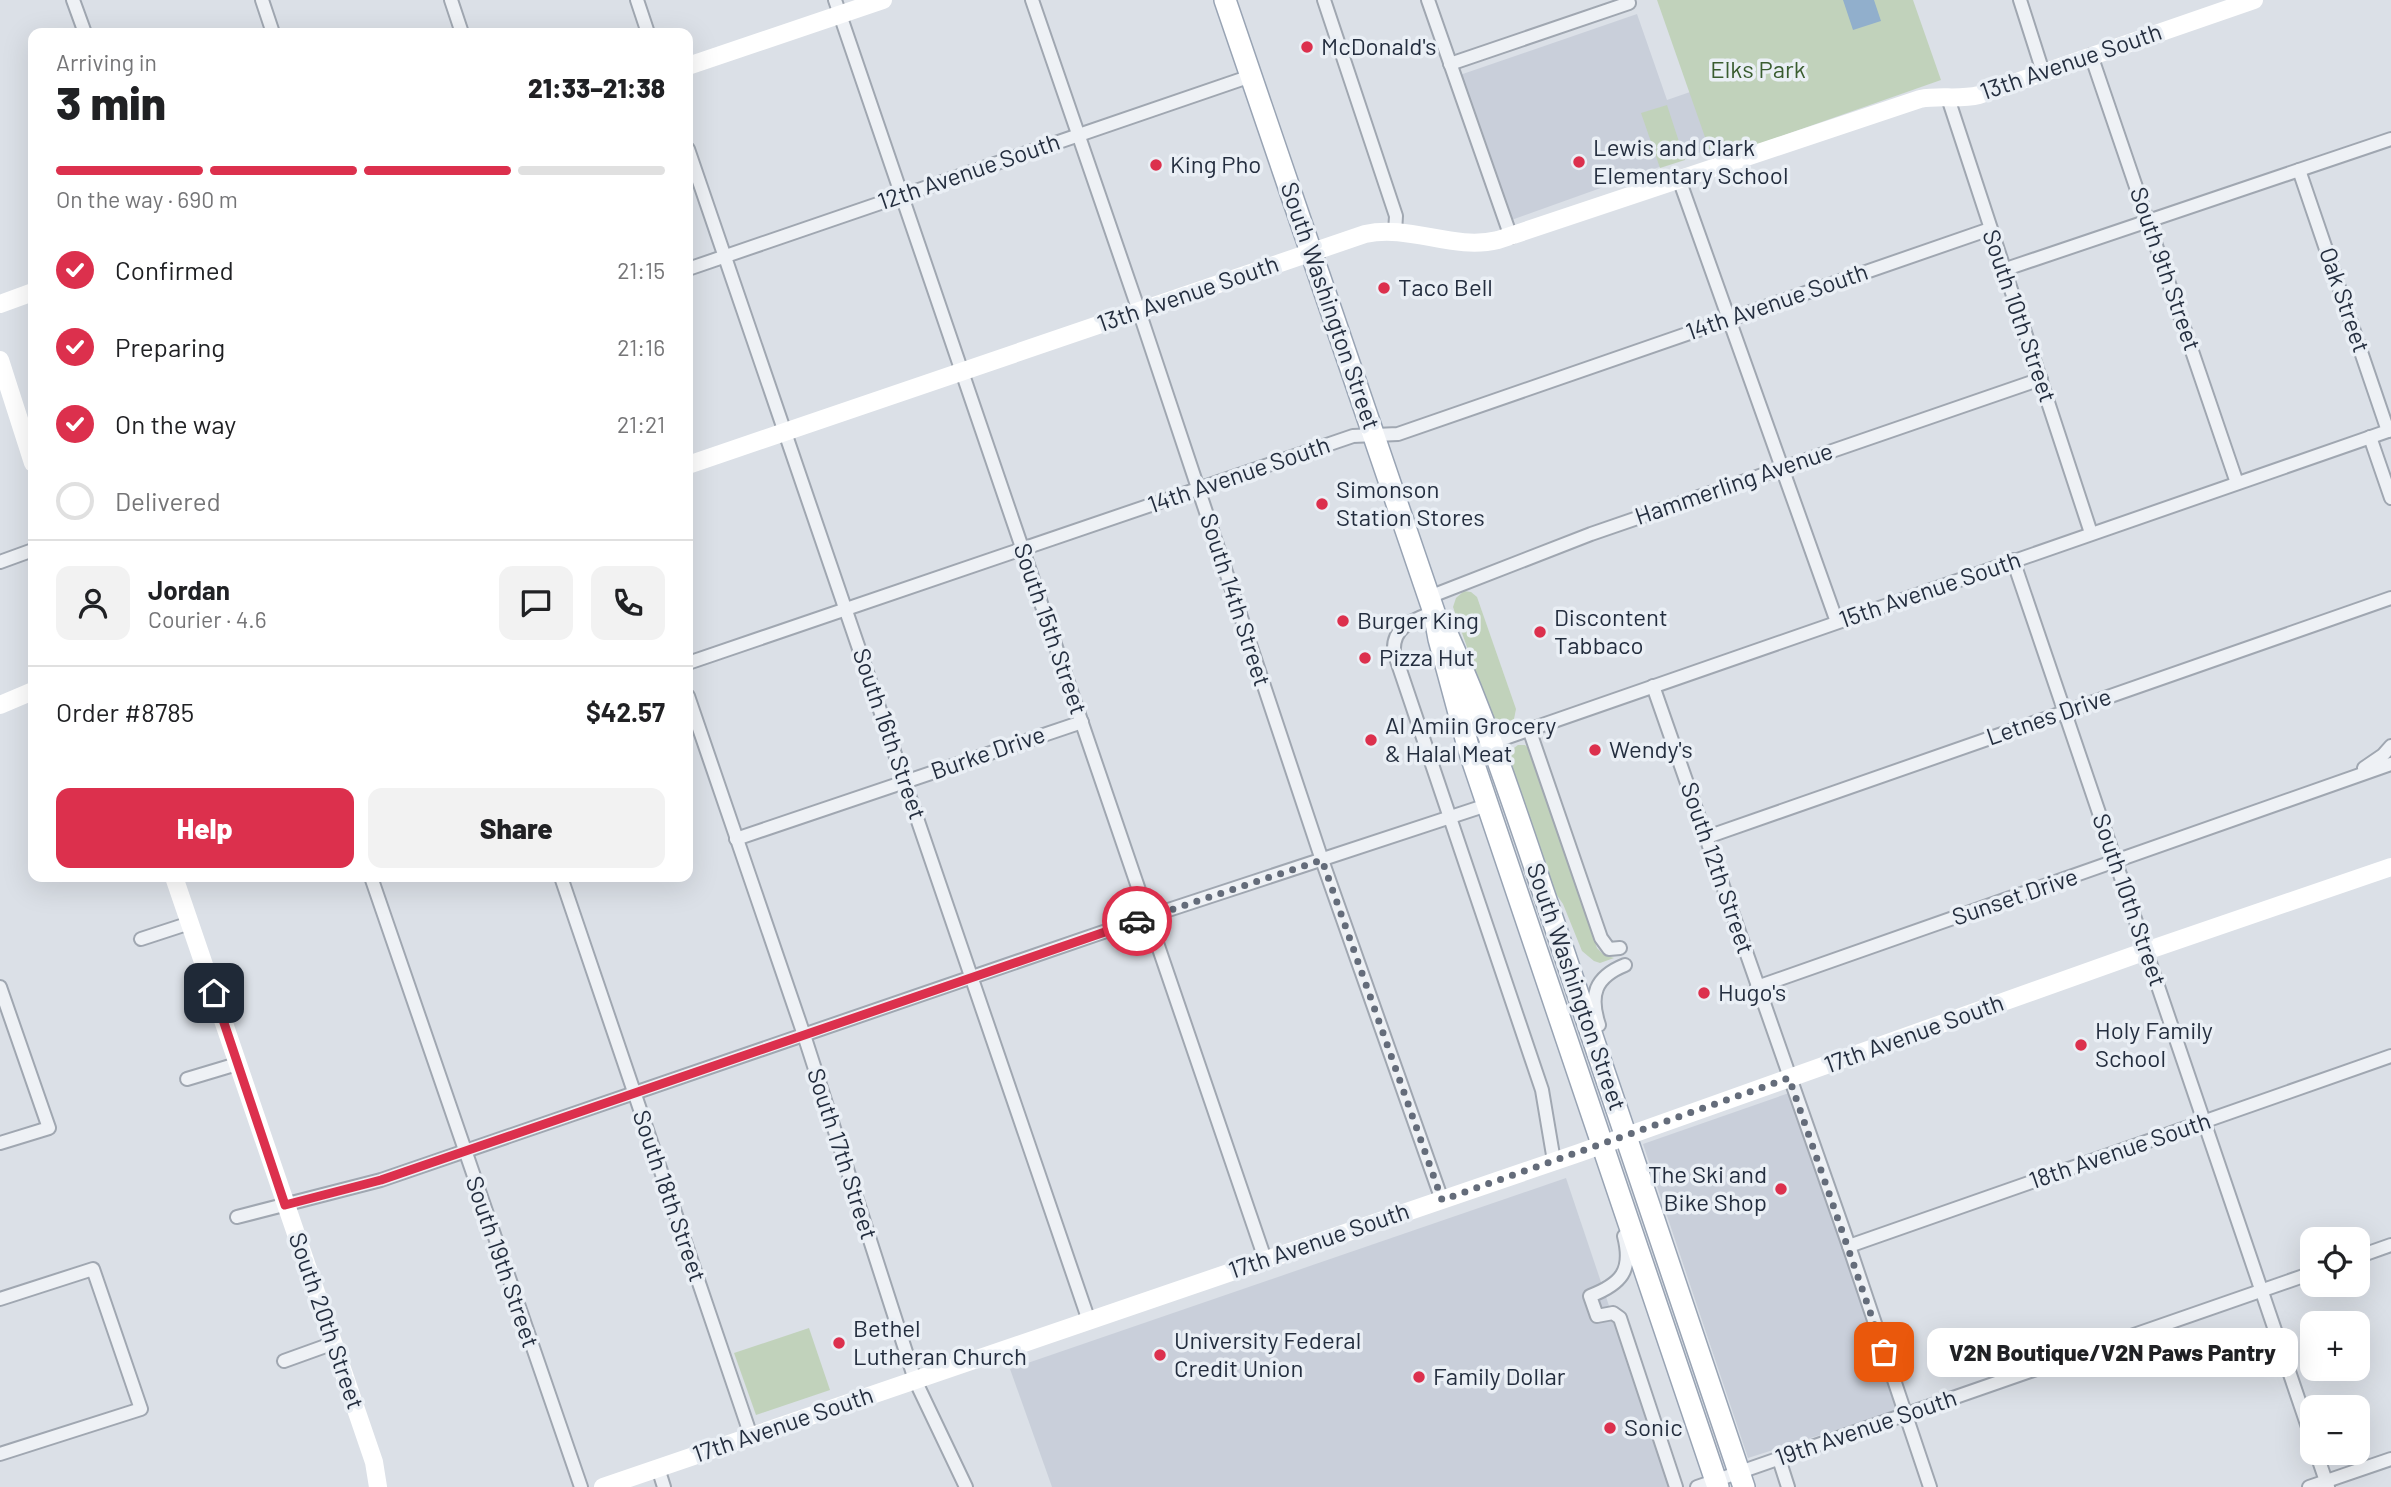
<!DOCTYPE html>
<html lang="en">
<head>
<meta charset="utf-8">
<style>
  body { margin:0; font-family:Barlow,sans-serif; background:#f2f2f2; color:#202124; height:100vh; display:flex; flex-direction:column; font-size:26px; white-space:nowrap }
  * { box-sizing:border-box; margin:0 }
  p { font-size:23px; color:#757577 }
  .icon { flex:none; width:38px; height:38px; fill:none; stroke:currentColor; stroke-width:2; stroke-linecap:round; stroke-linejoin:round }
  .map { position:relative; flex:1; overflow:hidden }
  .side { position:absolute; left:28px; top:28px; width:665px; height:854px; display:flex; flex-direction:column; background:#fff; border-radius:14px; box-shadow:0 7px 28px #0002 }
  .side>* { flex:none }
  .tools { position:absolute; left:2300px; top:1227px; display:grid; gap:14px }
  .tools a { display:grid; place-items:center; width:70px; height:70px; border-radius:14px; background:#fff; box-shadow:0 7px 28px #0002; font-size:35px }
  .pin { position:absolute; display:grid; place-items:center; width:60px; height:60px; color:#fff; margin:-30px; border-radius:14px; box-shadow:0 4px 10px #0006 }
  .courier { position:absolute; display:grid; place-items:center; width:70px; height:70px; margin:-35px; border:5px solid #dc304d; border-radius:50%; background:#fff; color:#222; box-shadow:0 2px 9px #0007 }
  .bubble { position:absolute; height:49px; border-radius:14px; background:#fff; box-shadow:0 7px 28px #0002; font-size:23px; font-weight:800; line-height:49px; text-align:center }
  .summary em { font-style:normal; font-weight:800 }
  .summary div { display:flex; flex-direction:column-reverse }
  .summary { display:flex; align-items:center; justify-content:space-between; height:119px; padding:0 28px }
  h1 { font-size:46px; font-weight:800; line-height:52px }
  .bar { display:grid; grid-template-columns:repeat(4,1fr); gap:10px 7px; align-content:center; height:84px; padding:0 28px }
  .bar i { height:9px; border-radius:5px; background:#e0e0e0 }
  .bar .selected { background:#dc304d }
  .bar p { grid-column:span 4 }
  .line { display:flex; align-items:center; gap:18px; padding:0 28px; border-top:2px solid #e0e0e0 }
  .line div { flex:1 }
  .round { display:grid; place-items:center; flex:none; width:74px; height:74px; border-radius:14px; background:#f2f2f2 }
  ol { padding:0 28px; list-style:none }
  li { display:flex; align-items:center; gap:21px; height:77px }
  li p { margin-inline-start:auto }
  li .icon { padding:7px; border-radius:50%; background:#dc304d; color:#fff; stroke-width:4 }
  li:last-child { color:#757577 }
  li i { width:38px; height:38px; border:4px solid #e0e0e0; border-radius:50% }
  .cta { display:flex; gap:14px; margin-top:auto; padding:14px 28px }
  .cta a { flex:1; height:80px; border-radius:14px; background:#dc304d; color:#fff; font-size:28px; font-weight:800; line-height:80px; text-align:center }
  .cta a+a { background:#f2f2f2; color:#202124 }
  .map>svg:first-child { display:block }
  .built { fill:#c9cfda }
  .green { fill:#c1d2bb }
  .water { fill:#91afcc }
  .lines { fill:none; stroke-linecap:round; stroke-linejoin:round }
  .street-casing { stroke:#a0a7b1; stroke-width:16 }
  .primary-casing { stroke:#99a4b4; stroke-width:24 }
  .street { stroke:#eef1f5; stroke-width:12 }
  .secondary { stroke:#fff; stroke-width:18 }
  .primary { stroke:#fff; stroke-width:21 }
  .done { stroke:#646c7a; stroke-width:7; stroke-dasharray:0 12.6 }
  .route { stroke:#dc304d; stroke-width:9 }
  .poi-dot { fill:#dc304d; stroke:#eaeff5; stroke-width:2.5 }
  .labels { text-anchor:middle; stroke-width:7; stroke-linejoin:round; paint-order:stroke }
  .poi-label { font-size:24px; fill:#242e3f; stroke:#eaeff5; text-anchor:start }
  .street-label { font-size:24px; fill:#242e3f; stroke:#eaeff5 }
  .park-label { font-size:24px; fill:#395c2f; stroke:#eaeff5 }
</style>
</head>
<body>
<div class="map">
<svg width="2391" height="1487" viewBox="0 0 2391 1487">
  <rect width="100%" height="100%" fill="#dbe0e7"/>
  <!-- built -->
  <g class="built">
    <polygon points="1637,14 1667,100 1791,57 1807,114 1506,222 1454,77"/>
    <polygon points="1789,1093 1898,1410 1748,1458 1643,1144"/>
    <polygon points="1566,1178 1670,1487 1052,1487 1010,1369"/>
  </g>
  <!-- green -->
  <g class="green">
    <polygon points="1657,0 1913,0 1941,80 1713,160"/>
    <polygon points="1667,105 1685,160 1660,168 1641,113"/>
    <polygon points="1464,591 1471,592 1477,597 1516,709 1514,719 1503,724 1492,719 1453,607 1456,598"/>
    <polygon points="1518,745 1525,745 1530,750 1597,948 1604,955 1614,958 1600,963 1594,961 1582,951 1563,904 1547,881 1507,760 1510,751"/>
    <polygon points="809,1328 830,1390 756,1415 734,1353"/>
  </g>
  <!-- water -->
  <polygon class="water" points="1843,0 1874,0 1881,21 1853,30"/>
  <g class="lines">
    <!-- street casing -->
    <g class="street-casing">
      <g id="street">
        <polyline points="73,0 85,33"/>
        <polyline points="262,0 273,33"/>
        <polyline points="451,0 462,33"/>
        <polyline points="637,0 648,33"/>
        <polyline points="835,0 1265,1259"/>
        <polyline points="1032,0 1139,311 1322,860 1442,1200"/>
        <polyline points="1324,0 1396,216 1395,232"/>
        <polyline points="1428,0 1511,237"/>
        <polyline points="2020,0 2043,72"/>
        <polyline points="2091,55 2237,483"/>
        <polyline points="1450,64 1629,3 1628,0"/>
        <polyline points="1948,98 2091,533"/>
        <polyline points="688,149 1089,1321"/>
        <polyline points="2299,170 2388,431"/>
        <polyline points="1679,179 1837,622"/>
        <polyline points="688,269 1251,76"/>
        <polyline points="2003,270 2391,139"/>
        <polyline points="2370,437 2391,498"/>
        <polyline points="2013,560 2312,1439"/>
        <polyline points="0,562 33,550"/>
        <polyline points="1429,597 1591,534 2041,379"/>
        <path d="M1434,612c-20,8 -42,14 -40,40l148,438 12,71"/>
        <polyline points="688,663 1353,436 1398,434 1990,229"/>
        <polyline points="1653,686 1849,1246 1930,1487"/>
        <polyline points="688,696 804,1035 915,1380 966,1487"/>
        <polyline points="1529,729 1601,938 1609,949 1620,948"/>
        <polyline points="1485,745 2391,430"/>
        <polyline points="2364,768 2383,755 2391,746"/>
        <polyline points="1707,837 2391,598"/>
        <polyline points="736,839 1082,722"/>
        <polyline points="371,877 581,1487"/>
        <polyline points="561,877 751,1436"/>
        <polyline points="141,939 190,923"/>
        <polyline points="0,987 49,1128 0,1143"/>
        <polyline points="1757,987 2391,764"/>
        <path d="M1599,1025c-10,-30 -4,-48 26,-60"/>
        <polyline points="187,1079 237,1064"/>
        <polyline points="237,1217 381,1180 1147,917 1487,805"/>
        <path d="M1624,1236c9,35 -3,48 -34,60l7,20 16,-3 7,5 56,169"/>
        <polyline points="1849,1246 2391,1056"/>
        <polyline points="2357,1257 2391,1245"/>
        <polyline points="0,1299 93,1269 141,1409 0,1454"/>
        <polyline points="284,1361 334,1343"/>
        <polyline points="2316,1452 2328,1487"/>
        <polyline points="1779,1459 1788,1487"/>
        <polyline points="658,1468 664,1487"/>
        <polyline points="1697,1487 2312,1273"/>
        <polyline points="2309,1487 2391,1459"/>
      </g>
    </g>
    <!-- primary casing -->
    <g class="primary-casing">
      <g id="primary">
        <polyline points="1225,0 1434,612 1439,639 1469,750 1718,1487"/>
        <path d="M1448,636c43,95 74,195 108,293 64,186 124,373 188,558"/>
      </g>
    </g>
    <!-- street -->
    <use href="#street" class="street"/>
    <!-- secondary -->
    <g class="secondary">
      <polyline points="688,66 883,0"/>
      <polyline points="0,304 33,292"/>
      <polyline points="0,360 33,463"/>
      <path d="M688,465l677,-231c45,-10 88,17 133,6l422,-141c20,-4 39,1 59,-4l275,-95"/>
      <polyline points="0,705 33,691"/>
      <polyline points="174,877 374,1462 378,1487"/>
      <polyline points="603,1487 1579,1153 2146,951 2391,867"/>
    </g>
    <!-- primary -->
    <use href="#primary" class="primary"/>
  </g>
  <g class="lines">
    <!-- done -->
    <polyline class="done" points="1137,921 1322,860 1442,1200 1789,1078 1884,1352"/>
    <!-- route -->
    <polyline class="route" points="214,993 285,1205 381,1180 1137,921"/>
  </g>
  <!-- markers -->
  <g class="poi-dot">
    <circle cx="1307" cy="47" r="7"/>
    <circle cx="1579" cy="162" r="7"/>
    <circle cx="1156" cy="165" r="7"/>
    <circle cx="1384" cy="288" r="7"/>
    <circle cx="1322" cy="504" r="7"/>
    <circle cx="1343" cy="621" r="7"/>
    <circle cx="1540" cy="632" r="7"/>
    <circle cx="1365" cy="658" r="7"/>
    <circle cx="1371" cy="740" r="7"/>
    <circle cx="1595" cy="750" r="7"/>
    <circle cx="1704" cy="993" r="7"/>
    <circle cx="2081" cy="1045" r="7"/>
    <circle cx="1781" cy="1189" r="7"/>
    <circle cx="839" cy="1343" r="7"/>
    <circle cx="1160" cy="1355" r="7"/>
    <circle cx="1419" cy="1377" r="7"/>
    <circle cx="1610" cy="1428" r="7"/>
  </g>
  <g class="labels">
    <!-- poi labels -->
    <g class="poi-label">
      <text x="1321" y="55">McDonald's</text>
      <text x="1593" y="156">Lewis and Clark<tspan x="1593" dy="28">Elementary School</tspan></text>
      <text x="1170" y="173">King Pho</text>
      <text x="1398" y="296">Taco Bell</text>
      <text x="1336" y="498">Simonson<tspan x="1336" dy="28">Station Stores</tspan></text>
      <text x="1554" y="626">Discontent<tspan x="1554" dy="28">Tabbaco</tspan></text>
      <text x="1357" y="629">Burger King</text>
      <text x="1379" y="666">Pizza Hut</text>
      <text x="1385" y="734">Al Amiin Grocery<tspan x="1385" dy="28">&amp; Halal Meat</tspan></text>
      <text x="1609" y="758">Wendy's</text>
      <text x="1718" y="1001">Hugo's</text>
      <text x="2095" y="1039">Holy Family<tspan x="2095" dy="28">School</tspan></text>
      <text x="1767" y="1183" text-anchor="end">The Ski and<tspan x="1767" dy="28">Bike Shop</tspan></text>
      <text x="853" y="1337">Bethel<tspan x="853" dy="28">Lutheran Church</tspan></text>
      <text x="1174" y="1349">University Federal<tspan x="1174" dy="28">Credit Union</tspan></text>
      <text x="1433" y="1385">Family Dollar</text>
      <text x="1624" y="1436">Sonic</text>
    </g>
    <!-- street labels -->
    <g class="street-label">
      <text transform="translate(2071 62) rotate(-19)" y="8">13th Avenue South</text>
      <text transform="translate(969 172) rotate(-19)" y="8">12th Avenue South</text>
      <text transform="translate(2165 269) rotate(71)" y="8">South 9th Street</text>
      <text transform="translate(1188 294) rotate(-19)" y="8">13th Avenue South</text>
      <text transform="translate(2344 300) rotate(71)" y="8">Oak Street</text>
      <text transform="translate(1777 302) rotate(-19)" y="8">14th Avenue South</text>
      <text transform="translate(1330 306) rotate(71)" y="8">South Washington Street</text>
      <text transform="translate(2019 316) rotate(71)" y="8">South 10th Street</text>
      <text transform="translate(1239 475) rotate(-19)" y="8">14th Avenue South</text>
      <text transform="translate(1734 484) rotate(-19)" y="8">Hammerling Avenue</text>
      <text transform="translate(1930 590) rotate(-19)" y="8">15th Avenue South</text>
      <text transform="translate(1235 600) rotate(72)" y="8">South 14th Street</text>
      <text transform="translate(1050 629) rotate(71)" y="8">South 15th Street</text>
      <text transform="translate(2049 717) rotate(-19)" y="8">Letnes Drive</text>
      <text transform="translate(889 734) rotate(71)" y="8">South 16th Street</text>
      <text transform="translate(988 753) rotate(-19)" y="8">Burke Drive</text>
      <text transform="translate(1717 868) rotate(71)" y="8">South 12th Street</text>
      <text transform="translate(2015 897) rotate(-19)" y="8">Sunset Drive</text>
      <text transform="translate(2129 900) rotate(71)" y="8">South 10th Street</text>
      <text transform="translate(1576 987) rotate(71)" y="8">South Washington Street</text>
      <text transform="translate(1914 1034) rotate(-20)" y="8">17th Avenue South</text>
      <text transform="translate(2120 1151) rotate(-19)" y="8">18th Avenue South</text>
      <text transform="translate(842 1154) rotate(72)" y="8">South 17th Street</text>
      <text transform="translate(669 1196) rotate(71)" y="8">South 18th Street</text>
      <text transform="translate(1319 1241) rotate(-19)" y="8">17th Avenue South</text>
      <text transform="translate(502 1262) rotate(71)" y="8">South 19th Street</text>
      <text transform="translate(326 1321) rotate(71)" y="8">South 20th Street</text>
      <text transform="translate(783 1425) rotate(-19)" y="8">17th Avenue South</text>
      <text transform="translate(1866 1428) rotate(-19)" y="8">19th Avenue South</text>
    </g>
    <!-- park labels -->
    <g class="park-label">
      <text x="1758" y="78">Elks Park</text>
    </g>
  </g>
</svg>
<div class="tools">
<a><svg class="icon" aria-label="locate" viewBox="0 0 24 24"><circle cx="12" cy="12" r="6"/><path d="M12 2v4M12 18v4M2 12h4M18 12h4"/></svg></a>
<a>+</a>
<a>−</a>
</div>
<div class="pin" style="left:1884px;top:1352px;background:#ea580c"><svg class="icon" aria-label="bag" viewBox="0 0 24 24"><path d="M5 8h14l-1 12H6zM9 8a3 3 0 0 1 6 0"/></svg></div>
<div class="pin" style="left:214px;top:993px;background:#1f2937"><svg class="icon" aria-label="home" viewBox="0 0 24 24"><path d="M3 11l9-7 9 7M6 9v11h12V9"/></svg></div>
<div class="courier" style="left:1137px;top:921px"><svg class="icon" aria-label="car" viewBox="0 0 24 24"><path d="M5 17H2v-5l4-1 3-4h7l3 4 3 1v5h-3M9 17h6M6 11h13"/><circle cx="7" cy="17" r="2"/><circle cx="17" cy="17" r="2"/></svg></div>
<div class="bubble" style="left:1927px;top:1328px;width:371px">V2N Boutique/V2N Paws Pantry</div>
<section class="side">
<div class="summary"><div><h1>3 min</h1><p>Arriving in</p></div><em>21:33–21:38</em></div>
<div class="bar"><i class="selected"></i><i class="selected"></i><i class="selected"></i><i></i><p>On the way · 690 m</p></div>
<ol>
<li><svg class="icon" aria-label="check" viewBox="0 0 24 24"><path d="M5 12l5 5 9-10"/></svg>Confirmed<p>21:15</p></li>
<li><svg class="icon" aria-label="check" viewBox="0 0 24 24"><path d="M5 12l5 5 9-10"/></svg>Preparing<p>21:16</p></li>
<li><svg class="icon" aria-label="check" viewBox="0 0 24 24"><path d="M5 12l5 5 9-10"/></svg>On the way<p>21:21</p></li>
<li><i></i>Delivered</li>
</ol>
<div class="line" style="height:126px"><a class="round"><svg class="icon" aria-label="person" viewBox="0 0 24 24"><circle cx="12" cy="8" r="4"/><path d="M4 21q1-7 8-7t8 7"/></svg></a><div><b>Jordan</b><p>Courier · 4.6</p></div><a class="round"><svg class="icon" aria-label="chat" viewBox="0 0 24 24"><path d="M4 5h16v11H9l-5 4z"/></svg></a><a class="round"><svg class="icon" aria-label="phone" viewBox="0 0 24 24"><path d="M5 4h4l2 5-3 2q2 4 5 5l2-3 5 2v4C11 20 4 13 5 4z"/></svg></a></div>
<div class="line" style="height:91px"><div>Order #8785</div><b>$42.57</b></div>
<div class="cta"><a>Help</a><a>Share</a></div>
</section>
</div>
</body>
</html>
